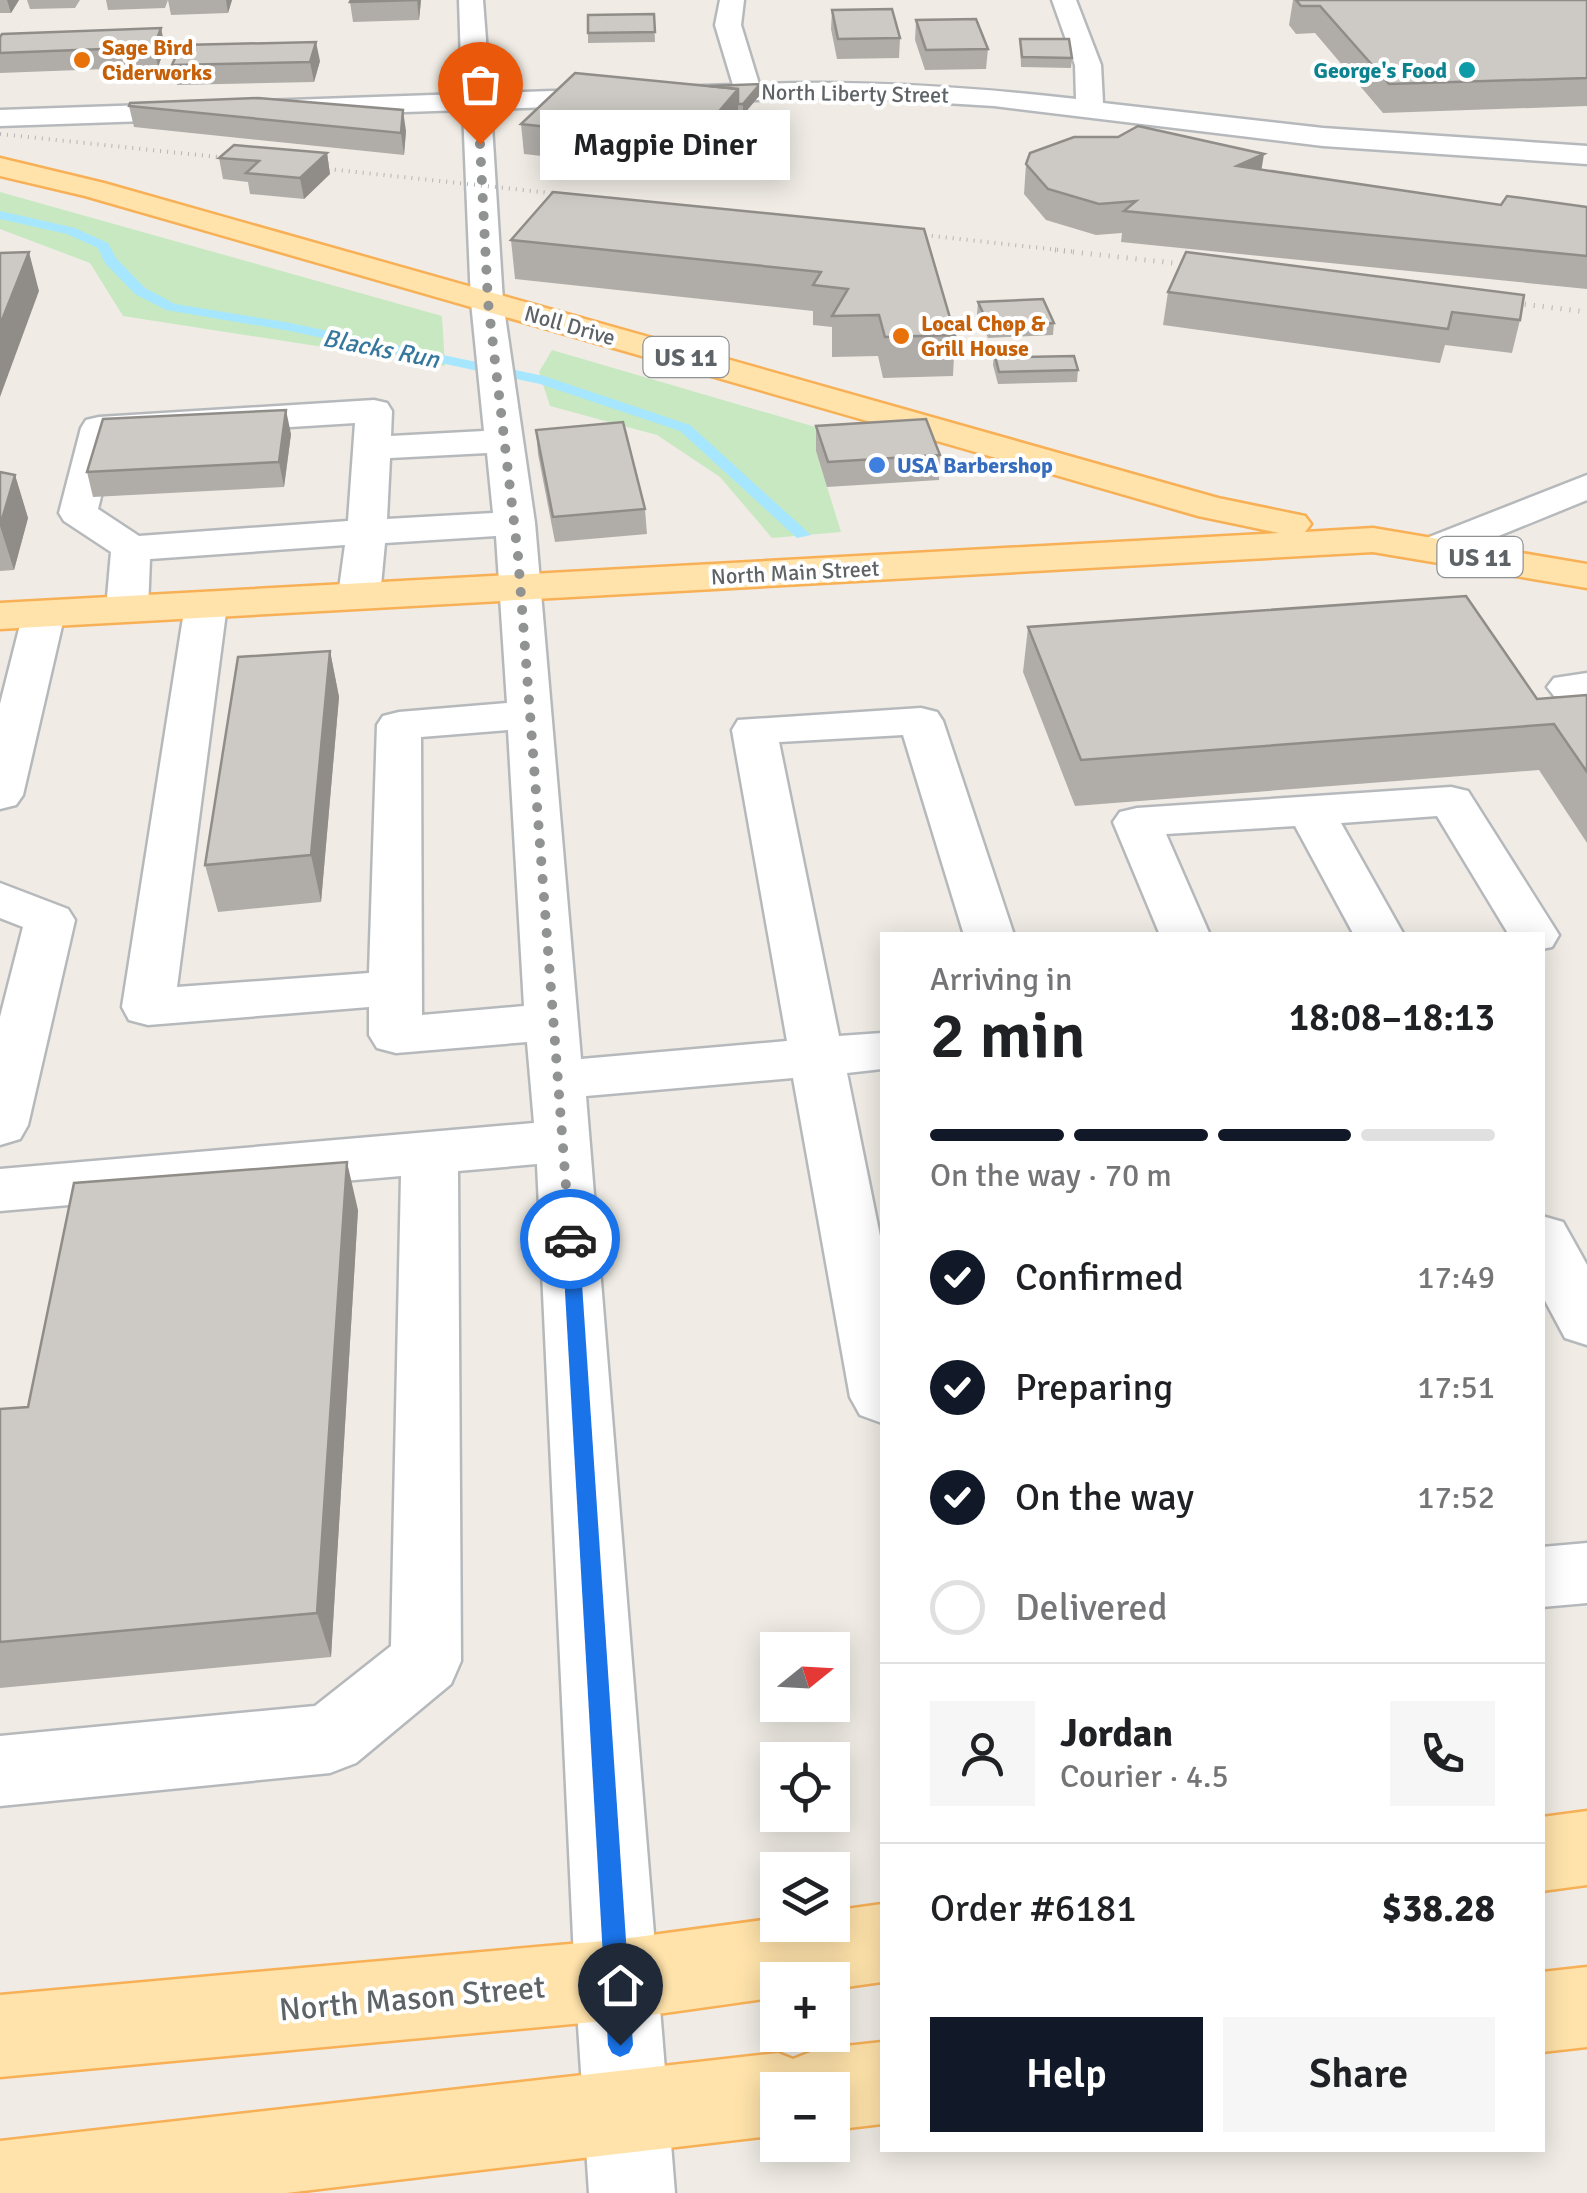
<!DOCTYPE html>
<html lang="en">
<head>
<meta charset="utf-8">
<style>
  body { margin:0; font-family:Signika,sans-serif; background:#f6f6f6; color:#202124; height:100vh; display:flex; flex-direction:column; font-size:38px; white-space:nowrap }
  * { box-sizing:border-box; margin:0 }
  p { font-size:32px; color:#757577 }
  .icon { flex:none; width:55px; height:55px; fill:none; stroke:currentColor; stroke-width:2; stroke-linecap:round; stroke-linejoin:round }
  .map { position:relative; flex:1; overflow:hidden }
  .drawer { position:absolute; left:880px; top:932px; width:665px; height:1220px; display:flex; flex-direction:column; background:#fff; border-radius:0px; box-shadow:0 5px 25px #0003 }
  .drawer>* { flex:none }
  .needle { width:65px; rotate:72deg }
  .controls { position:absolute; left:760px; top:1632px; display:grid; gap:20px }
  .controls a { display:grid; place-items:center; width:90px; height:90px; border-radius:0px; background:#fff; box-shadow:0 5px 25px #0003; font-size:50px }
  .pin { position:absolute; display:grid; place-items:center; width:85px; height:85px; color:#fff; margin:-102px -42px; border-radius:50% 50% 50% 0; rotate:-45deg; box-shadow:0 0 10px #0007 }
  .pin .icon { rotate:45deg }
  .courier { position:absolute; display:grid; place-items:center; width:100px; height:100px; margin:-50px; border:8px solid #1a73e8; border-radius:50%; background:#fff; color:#222; box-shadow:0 2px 12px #0007 }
  .bubble { position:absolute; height:70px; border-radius:0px; background:#fff; box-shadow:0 5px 25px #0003; font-size:32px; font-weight:600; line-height:70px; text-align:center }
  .summary em { font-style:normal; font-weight:600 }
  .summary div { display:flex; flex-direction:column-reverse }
  .summary { display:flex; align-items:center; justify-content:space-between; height:170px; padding:0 50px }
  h1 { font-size:65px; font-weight:600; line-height:75px }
  .bar { display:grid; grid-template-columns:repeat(4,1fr); gap:15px 10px; align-content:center; height:120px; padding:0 50px }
  .bar i { height:12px; border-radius:8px; background:#e0e0e0 }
  .bar .selected { background:#111827 }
  .bar p { grid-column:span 4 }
  .line { display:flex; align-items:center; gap:25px; padding:0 50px; border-top:2px solid #e0e0e0 }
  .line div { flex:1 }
  .round { display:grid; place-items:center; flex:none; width:105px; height:105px; border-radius:0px; background:#f6f6f6 }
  ol { padding:0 50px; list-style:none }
  li { display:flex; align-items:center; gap:30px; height:110px }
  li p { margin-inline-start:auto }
  li .icon { padding:10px; border-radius:50%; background:#111827; color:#fff; stroke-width:4 }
  li:last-child { color:#757577 }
  li i { width:55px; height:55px; border:5px solid #e0e0e0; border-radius:50% }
  .action { display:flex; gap:20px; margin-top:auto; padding:20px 50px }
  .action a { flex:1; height:115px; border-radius:0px; background:#111827; color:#fff; font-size:40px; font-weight:600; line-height:115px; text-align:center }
  .action a+a { background:#f6f6f6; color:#202124 }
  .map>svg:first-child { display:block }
  .green { fill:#c7e8c1 }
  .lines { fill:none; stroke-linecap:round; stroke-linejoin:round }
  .stream { fill:#a6e7ff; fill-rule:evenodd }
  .minor-casing { stroke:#b6b9bc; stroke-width:5 }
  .major-casing { stroke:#f8b056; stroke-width:5 }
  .minor { fill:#fff; fill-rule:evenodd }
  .major { fill:#ffe3ab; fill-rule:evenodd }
  .rail-far1 { stroke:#b4b5b6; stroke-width:4; stroke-dasharray:1 6; stroke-linecap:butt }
  .rail { stroke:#b4b5b6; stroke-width:5; stroke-dasharray:1 8; stroke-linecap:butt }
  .wall { fill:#b0ada9 }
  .shaded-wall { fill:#908d89 }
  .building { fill:#cdc9c4; stroke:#908d89; stroke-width:2.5 }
  .route { fill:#1a73e8 }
  .done { stroke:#909392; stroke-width:10; stroke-dasharray:0 18 }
  .food-dot { fill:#e8710a; stroke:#fff; stroke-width:4 }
  .culture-dot { fill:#0f9aa8; stroke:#fff; stroke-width:4 }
  .shop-dot { fill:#3f7fe0; stroke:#fff; stroke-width:4 }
  .labels { text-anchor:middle; stroke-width:8; stroke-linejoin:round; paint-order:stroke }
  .far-food-label { font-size:22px; font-weight:bold; fill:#c56008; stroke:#fff; text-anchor:start }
  .far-culture-label { font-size:22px; font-weight:bold; fill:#0d838f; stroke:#fff; text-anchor:end }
  .far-street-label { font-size:22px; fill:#5d6366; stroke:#fff }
  .far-shop-label { font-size:22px; font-weight:bold; fill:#366cbe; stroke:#fff; text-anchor:start }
  .far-water-label { font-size:25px; font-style:italic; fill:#36789c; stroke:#fff }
  .shield { fill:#fff; stroke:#8e9294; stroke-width:2.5 }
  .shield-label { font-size:25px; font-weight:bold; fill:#5d6366 }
  .near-street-label { font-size:32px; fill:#5d6366; stroke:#fff }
</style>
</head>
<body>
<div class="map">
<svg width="1587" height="2193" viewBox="0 0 1587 2193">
  <rect width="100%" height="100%" fill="#f0ece5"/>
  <!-- green -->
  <g class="green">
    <polygon points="0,192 442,316 445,366 123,316 90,263 0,229"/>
    <polygon points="552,350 819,428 816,451 841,532 772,538 720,477 657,435 550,406 539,372"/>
  </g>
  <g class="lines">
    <!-- stream -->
    <polygon class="stream" points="0,211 75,228 108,243 116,258 145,288 175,304 285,322 544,376 690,425 811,535 797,538 680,431 540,384 285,330 166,310 135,294 105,263 98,248 67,234 0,219"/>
    <!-- minor casing -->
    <g class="minor-casing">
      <g id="minor">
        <path d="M459,0h24l7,93 243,-8 -18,-60 5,-25h24l-3,25 18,59c107,-4 211,3 317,15l-1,-34 -23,-65h24l25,65 2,38 220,25 264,18v18l-264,-18 -329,-40 -148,-9 -355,12 12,193 32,221 46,536 206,-18 -55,-311 6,-10 183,-12 16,4 6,9 71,214h-50l-61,-200 -124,7 60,294 43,-3v36l-35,4 35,173v177l-22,-8 -10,-18 -57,-319 -207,18 89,1097h-86l-14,-213 -38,-816 -79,7 3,490 -10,23 -95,79 -26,10 -330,33v-70l315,-30 76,-60 10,-470 -401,35v-42l534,-46 -7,-81 -131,11 -19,-5 -8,-13v-28l-221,18 -19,-5 -7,-13 63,-402 6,-9 15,-3 15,3 6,9 -50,382 192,-14 8,-248 6,-9 16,-4 108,-9 -11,-167 -111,7 -5,53 -6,9 -15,3 -15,-3 -6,-9 7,-51 -195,14 -2,50 -6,9 -15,3 -15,-3 -6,-9 5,-57 -47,-31 -5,-8 22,-85 5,-8 13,-3 275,-17 13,3 5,8 -1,25 93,-5 -13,-129 -8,-192 -463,16v-16l462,-16zM355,423l-7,98 -209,15 -41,-27 17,-71zM487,453l6,60 -106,6 3,-61zM508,730l16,276 -102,9 -1,-278z"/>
        <polygon points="1587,475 1587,500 1447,557 1433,561 1419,557 1413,549 1419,541"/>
        <polygon points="44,601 59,604 65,613 23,795 16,805 0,809 0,704 23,613 29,604"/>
        <polygon points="1587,673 1587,699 1554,696 1547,687 1554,678"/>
        <polygon points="1451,787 1468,791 1559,935 1552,947 1542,949 1542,935 1509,935 1437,816 1341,823 1404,935 1354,935 1295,826 1166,834 1210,935 1160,935 1113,822 1120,812 1137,808"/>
        <polygon points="0,883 68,909 75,920 28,1125 20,1139 0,1145 0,1017 23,927 0,918"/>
        <polygon points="1542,1216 1563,1222 1587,1265 1587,1345 1565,1338 1542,1295"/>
        <polygon points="1587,1543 1587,1603 1542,1607 1542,1547"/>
      </g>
    </g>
    <!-- major casing -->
    <g class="major-casing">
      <g id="major">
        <polygon points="0,158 104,183 1218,498 1305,516 1311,524 1305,532 1373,528 1587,564 1587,588 1373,552 0,629 0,603 1279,533 1198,516 85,196 0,176"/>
        <polygon points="1587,1811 1587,1885 1542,1891 1542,1817"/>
        <polygon points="882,1904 882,1982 832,1989 832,1980 778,1980 778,1997 615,2020 0,2077 0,1995 615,1940 778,1918 778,1925 832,1925 832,1911"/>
        <polygon points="1587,1967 1587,2047 1542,2052 1542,1972"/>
        <polygon points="882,2042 882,2124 832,2130 832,2090 778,2090 778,2135 286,2193 0,2193 0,2141 778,2053 793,2059 818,2049"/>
      </g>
    </g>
    <!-- minor -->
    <use href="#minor" class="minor"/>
    <!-- major -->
    <use href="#major" class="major"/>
    <!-- rail-far1 -->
    <g class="rail-far1">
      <polyline points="0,134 246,160"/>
      <polyline points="300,166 579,196"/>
      <polyline points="897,232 1077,252"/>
    </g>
    <!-- rail -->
    <g class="rail">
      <polyline points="1055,250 1210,267"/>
      <polyline points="1498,301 1587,312"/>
    </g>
  </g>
  <!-- wall -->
  <g class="wall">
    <polygon points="0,0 19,0 11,13 0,13"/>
    <polygon points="27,0 80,0 75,8 30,9"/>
    <polygon points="106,0 168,0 165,8 108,10"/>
    <polygon points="168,0 232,0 228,13 171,15"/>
    <polygon points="421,0 419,20 353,22 350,2"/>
    <polygon points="1293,0 1587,0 1587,106 1383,113 1315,33 1296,34 1289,25"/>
    <polygon points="832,10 900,38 899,58 837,59 831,29"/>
    <polygon points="654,14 655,42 588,43 588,15"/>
    <polygon points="916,20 988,49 986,69 925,70 915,40"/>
    <polygon points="161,28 165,48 158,67 0,73 0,37"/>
    <polygon points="1020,39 1072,58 1071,68 1021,67"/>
    <polygon points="320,61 314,82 177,85 172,65"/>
    <polygon points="760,95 743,115 738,114 738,118 693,173 524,154 521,124"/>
    <polygon points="129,106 406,131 404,155 134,127"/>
    <polygon points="327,153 330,174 304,199 250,194 248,182 223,179 219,158"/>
    <polygon points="1026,164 1262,170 1501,205 1587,207 1587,289 1121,242 1122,233 1096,235 1046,220 1024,194"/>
    <polygon points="924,229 955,335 953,376 883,378 878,356 832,357 832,327 813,325 813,311 515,279 511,240"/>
    <polygon points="1168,292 1524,295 1520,320 1512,353 1445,345 1440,363 1163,325"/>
    <polygon points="978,302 1054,323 1053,335 988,338 977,314"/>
    <polygon points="994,352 1023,357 1078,370 1077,382 998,384 993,365"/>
    <polygon points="816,426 940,455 939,480 827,487 816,451"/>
    <polygon points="536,430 645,509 647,534 555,542 538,454"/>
    <polygon points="291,434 284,487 93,497 87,472"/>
    <polygon points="0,472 15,475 28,518 14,570 0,571"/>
    <polygon points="1028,627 1537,699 1587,695 1587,843 1539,770 1075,806 1023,672"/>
    <polygon points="330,651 339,697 321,902 218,912 205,865"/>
    <polygon points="358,1210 331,1657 0,1688 0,1409 28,1407"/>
  </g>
  <!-- shaded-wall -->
  <g class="shaded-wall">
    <polygon points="7,0 19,0 11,13"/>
    <polygon points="226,0 232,0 228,13"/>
    <polygon points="417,0 421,0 419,20"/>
    <polygon points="161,28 165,48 158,67 154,47"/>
    <polygon points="316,42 320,61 314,82 310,62"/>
    <polygon points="760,84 760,95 743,115 743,104"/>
    <polygon points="738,89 738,118 693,173 692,143"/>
    <polygon points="403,110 406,131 404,155 401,133"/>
    <polygon points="327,153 330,174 304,199 300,178"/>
    <polygon points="1264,154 1259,185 1237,166"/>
    <polygon points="29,252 39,291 0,397 0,325"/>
    <polygon points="286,410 291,434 284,487 279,462"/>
    <polygon points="15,475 28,518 14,570 0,526"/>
    <polygon points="330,651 339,697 321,902 311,855"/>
    <polygon points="347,1162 358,1210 331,1657 317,1613"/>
  </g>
  <!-- building -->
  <g class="building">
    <polygon points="351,0 417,0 350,2"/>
    <polygon points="1296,0 1587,0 1587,78 1389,84 1320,6 1301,6"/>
    <polygon points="892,9 900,38 838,39 832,10"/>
    <polygon points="654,14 655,32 588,33 588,15"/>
    <polygon points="976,19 988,49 926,50 916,20"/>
    <polygon points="161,28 154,47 0,53 0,37 2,34"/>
    <polygon points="1020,39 1069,39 1072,58 1022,57"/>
    <polygon points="316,42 310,62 172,65 181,45"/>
    <polygon points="575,73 738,89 692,143 521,124"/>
    <polygon points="760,84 743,104 738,104 738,89 709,86"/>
    <polygon points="258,98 403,110 401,133 129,106 130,103"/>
    <polygon points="1138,126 1264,154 1237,166 1501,205 1507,196 1587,207 1587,256 1124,211 1136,201 1099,204 1048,189 1026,164 1030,153 1074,137 1118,137"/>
    <polygon points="234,145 327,153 300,178 246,173 259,161 219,158"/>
    <polygon points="553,192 924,229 955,335 885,337 879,315 832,316 848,289 813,285 821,272 511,240"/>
    <polygon points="29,252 0,325 0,253"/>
    <polygon points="1186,252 1524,295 1520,320 1452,312 1448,329 1168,292"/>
    <polygon points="1043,299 1054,323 989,326 978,302"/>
    <polygon points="1020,349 1023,357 1074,356 1078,370 999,372 994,352"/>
    <polygon points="286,410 279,462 87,472 103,419"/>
    <polygon points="926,419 940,455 828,462 816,426"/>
    <polygon points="623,422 645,509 553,517 536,430"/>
    <polygon points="0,472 15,475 0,526"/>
    <polygon points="1466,596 1537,699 1587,695 1587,772 1554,724 1081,760 1028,627"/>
    <polygon points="330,651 311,855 205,865 238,657"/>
    <polygon points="347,1162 317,1613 0,1642 0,1409 28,1407 74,1183"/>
  </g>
  <!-- route -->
  <polygon class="route" points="570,1232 579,1239 633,2045 629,2053 620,2057 612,2053 608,2045 562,1239"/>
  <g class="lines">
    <!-- done -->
    <polyline class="done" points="480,144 488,302 518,556 570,1239"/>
  </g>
  <!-- markers -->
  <g class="food-dot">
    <circle cx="82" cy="60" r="10"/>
    <circle cx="901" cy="336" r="10"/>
  </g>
  <circle class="culture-dot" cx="1467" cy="70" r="10"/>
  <circle class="shop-dot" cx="877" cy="465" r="10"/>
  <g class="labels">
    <!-- far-food labels -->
    <g class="far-food-label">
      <text x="102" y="55">Sage Bird<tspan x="102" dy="25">Ciderworks</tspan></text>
      <text x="921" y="331">Local Chop &amp;<tspan x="921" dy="25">Grill House</tspan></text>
    </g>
    <!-- far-culture labels -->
    <g class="far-culture-label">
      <text x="1447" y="78">George's Food</text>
    </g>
    <!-- far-street labels -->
    <g class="far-street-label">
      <text transform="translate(855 93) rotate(1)" y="8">North Liberty Street</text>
      <text transform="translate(570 325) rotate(16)" y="8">Noll Drive</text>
      <text transform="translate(795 572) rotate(-3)" y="8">North Main Street</text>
    </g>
    <!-- far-shop labels -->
    <g class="far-shop-label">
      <text x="897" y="473">USA Barbershop</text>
    </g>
    <!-- far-water labels -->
    <g class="far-water-label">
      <text transform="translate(381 348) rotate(11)" y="9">Blacks Run</text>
    </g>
    <!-- shield labels -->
    <g class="shield">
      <rect x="643.5" y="337" width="85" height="40" rx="8"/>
      <rect x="1437.5" y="537" width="85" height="40" rx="8"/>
    </g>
    <g class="shield-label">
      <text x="686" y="366">US 11</text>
      <text x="1480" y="566">US 11</text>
    </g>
    <!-- near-street labels -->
    <g class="near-street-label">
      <text transform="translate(412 1998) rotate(-5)" y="11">North Mason Street</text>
    </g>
  </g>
</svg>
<div class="controls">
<a><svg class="needle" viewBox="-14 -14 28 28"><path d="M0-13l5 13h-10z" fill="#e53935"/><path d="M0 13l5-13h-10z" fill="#757577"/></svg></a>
<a><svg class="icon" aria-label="locate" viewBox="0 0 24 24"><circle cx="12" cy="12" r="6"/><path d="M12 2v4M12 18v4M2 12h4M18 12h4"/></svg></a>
<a><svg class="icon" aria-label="layers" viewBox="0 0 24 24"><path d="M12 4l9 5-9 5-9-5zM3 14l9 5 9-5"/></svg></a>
<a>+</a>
<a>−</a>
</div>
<div class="pin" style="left:480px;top:144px;background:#ea580c"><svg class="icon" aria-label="bag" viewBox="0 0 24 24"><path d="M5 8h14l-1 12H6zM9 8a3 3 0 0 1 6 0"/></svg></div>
<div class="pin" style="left:620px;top:2045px;background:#1f2937"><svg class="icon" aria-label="home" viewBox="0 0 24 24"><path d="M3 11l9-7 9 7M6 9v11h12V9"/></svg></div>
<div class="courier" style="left:570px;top:1239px"><svg class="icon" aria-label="car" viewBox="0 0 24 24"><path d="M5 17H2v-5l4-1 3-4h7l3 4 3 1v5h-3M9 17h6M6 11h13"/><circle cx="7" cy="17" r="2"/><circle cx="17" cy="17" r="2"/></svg></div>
<div class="bubble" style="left:540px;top:110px;width:250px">Magpie Diner</div>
<section class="drawer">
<div class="summary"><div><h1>2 min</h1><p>Arriving in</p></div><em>18:08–18:13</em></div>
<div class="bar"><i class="selected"></i><i class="selected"></i><i class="selected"></i><i></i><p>On the way · 70 m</p></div>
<ol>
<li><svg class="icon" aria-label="check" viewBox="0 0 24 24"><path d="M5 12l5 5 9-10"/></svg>Confirmed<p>17:49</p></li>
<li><svg class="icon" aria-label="check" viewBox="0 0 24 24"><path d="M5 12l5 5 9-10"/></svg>Preparing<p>17:51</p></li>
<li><svg class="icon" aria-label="check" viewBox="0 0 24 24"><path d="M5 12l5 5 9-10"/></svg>On the way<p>17:52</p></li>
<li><i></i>Delivered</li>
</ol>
<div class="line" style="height:180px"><a class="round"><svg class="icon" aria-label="person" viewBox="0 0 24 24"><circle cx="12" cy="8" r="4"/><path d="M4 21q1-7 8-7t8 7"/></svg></a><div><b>Jordan</b><p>Courier · 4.5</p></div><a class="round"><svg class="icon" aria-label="phone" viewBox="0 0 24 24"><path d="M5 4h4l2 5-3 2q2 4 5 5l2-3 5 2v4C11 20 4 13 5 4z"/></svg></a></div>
<div class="line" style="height:130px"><div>Order #6181</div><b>$38.28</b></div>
<div class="action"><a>Help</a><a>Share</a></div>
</section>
</div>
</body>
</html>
